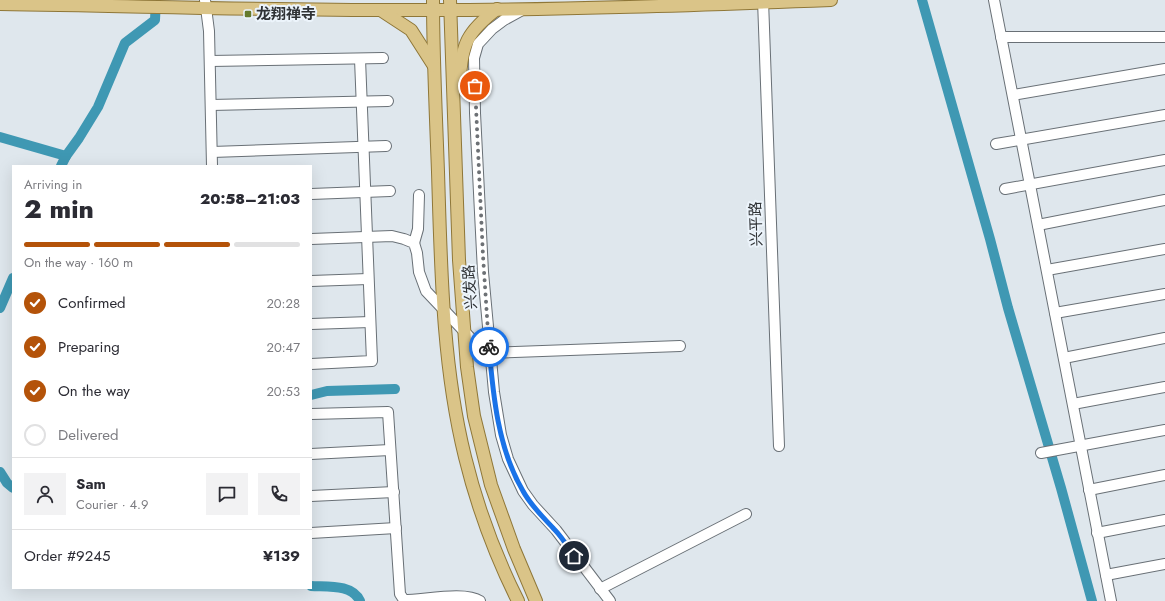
<!DOCTYPE html>
<html lang="en">
<head>
<meta charset="utf-8">
<style>
  body { margin:0; font-family:Jost,"Noto Sans SC",sans-serif; background:#f2f2f3; color:#2b2b33; height:100vh; display:flex; flex-direction:column; font-size:15px; white-space:nowrap }
  * { box-sizing:border-box; margin:0 }
  p { font-size:13px; color:#7c7c81 }
  .icon { flex:none; width:22px; height:22px; fill:none; stroke:currentColor; stroke-width:2; stroke-linecap:round; stroke-linejoin:round }
  .map { position:relative; flex:1; overflow:hidden }
  .details { position:absolute; left:12px; top:165px; width:300px; height:424px; display:flex; flex-direction:column; background:#fff; border-radius:0px; box-shadow:0 4px 16px #0002 }
  .details>* { flex:none }
  .pin { position:absolute; display:grid; place-items:center; width:34px; height:34px; color:#fff; margin:-17px; border:2px solid #fff; border-radius:50%; box-shadow:0 1px 4px #0007 }
  .courier { position:absolute; display:grid; place-items:center; width:40px; height:40px; margin:-20px; border:3px solid #1a73e8; border-radius:50%; background:#fff; color:#222; box-shadow:0 1px 5px #0007 }
  .headline em { font-style:normal; font-weight:800 }
  .headline div { display:flex; flex-direction:column-reverse }
  .headline { display:flex; align-items:center; justify-content:space-between; height:68px; padding:0 12px }
  h1 { font-size:26px; font-weight:800; line-height:30px }
  .bar { display:grid; grid-template-columns:repeat(4,1fr); gap:6px 4px; align-content:center; height:48px; padding:0 12px }
  .bar i { height:5px; border-radius:3px; background:#e1e1e2 }
  .bar .current { background:#b45309 }
  .bar p { grid-column:span 4 }
  .line { display:flex; align-items:center; gap:10px; padding:0 12px; border-top:1px solid #e1e1e2 }
  .line div { flex:1 }
  .round { display:grid; place-items:center; flex:none; width:42px; height:42px; border-radius:0px; background:#f2f2f3 }
  ol { padding:0 12px; list-style:none }
  li { display:flex; align-items:center; gap:12px; height:44px }
  li p { margin-inline-start:auto }
  li .icon { padding:4px; border-radius:50%; background:#b45309; color:#fff; stroke-width:4 }
  li:last-child { color:#7c7c81 }
  li i { width:22px; height:22px; border:2px solid #e1e1e2; border-radius:50% }
  .map>svg:first-child { display:block }
  .lines { fill:none; stroke-linecap:round; stroke-linejoin:round }
  .canal { stroke:#3f98b3; stroke-width:10 }
  .minor-casing { stroke:#697076; stroke-width:12 }
  .major-casing { stroke:#8f7738; stroke-width:14 }
  .minor { stroke:#fff; stroke-width:10 }
  .major { stroke:#dac488; stroke-width:12 }
  .done { stroke:#6d7175; stroke-width:4; stroke-dasharray:0 7.2 }
  .route { stroke:#1a73e8; stroke-width:5 }
  .poi-dot { fill:#657b2d; stroke:#ecf4fb; stroke-width:1.5 }
  .labels { text-anchor:middle; stroke-width:4; stroke-linejoin:round; paint-order:stroke }
  .poi-label { font-size:15px; font-weight:bold; fill:#2f3235; stroke:#ecf4fb; text-anchor:start }
  .street-label { font-size:15px; fill:#2f3235; stroke:#ecf4fb }
</style>
</head>
<body>
<div class="map">
<svg width="1165" height="601" viewBox="0 0 1165 601">
  <rect width="100%" height="100%" fill="#dfe7ed"/>
  <g class="lines">
    <!-- canal -->
    <g class="canal">
      <polyline points="922,0 990,239 1008,308 1061,488 1092,601"/>
      <polyline points="0,137 66,156"/>
      <polyline points="61,166 66,156 79,138 98,107 125,43 155,20 156,0"/>
      <polyline points="0,308 13,278"/>
      <polyline points="311,395 327,391 395,389"/>
      <polyline points="0,472 7,483 13,488"/>
      <path d="M311,586c17,1 41,-2 49,15"/>
    </g>
    <!-- minor casing -->
    <g class="minor-casing">
      <g id="minor">
        <polyline points="205,0 209,31 212,166"/>
        <polyline points="763,0 779,446"/>
        <polyline points="994,0 1111,601"/>
        <polyline points="524,9 504,20 492,29 478,44 474,58 475,113 483,272 494,392 501,435 508,459 523,491 533,505 556,530 610,601"/>
        <polyline points="1001,37 1165,37"/>
        <polyline points="210,61 383,58"/>
        <polyline points="1013,95 1165,69"/>
        <polyline points="211,105 388,101"/>
        <polyline points="996,144 1165,115"/>
        <polyline points="212,152 386,146"/>
        <polyline points="1005,189 1165,160"/>
        <polyline points="311,194 390,191"/>
        <polyline points="1038,225 1165,200"/>
        <polyline points="311,239 392,236 404,239 414,243 417,253 419,272 426,291 481,349 490,353 680,346"/>
        <polyline points="414,243 418,229 419,195"/>
        <polyline points="1047,270 1165,249"/>
        <polyline points="311,281 368,279"/>
        <polyline points="1055,313 1165,294"/>
        <polyline points="311,324 370,322"/>
        <polyline points="1064,358 1165,338"/>
        <polyline points="311,364 372,361 360,59"/>
        <polyline points="1073,404 1165,387"/>
        <path d="M311,414l77,-2 12,182 4,6c20,0 61,-9 76,1"/>
        <polyline points="1041,453 1165,430"/>
        <polyline points="311,454 390,450"/>
        <polyline points="1089,490 1165,475"/>
        <polyline points="311,496 394,492"/>
        <polyline points="311,533 396,528"/>
        <polyline points="1097,533 1165,520"/>
        <polyline points="1106,575 1165,564"/>
        <polyline points="600,589 746,514"/>
      </g>
    </g>
    <!-- major casing -->
    <g class="major-casing">
      <g id="major">
        <path d="M433,0c0,57 3,115 5,172 3,95 4,192 27,285 12,49 30,98 53,144"/>
        <polyline points="450,0 459,260 467,367 474,416 491,485 514,549 536,601"/>
        <path d="M0,4c143,2 287,7 430,6 133,0 267,-5 401,-10"/>
        <polyline points="382,11 411,30 434,66"/>
        <path d="M460,81c1,-37 8,-50 37,-72"/>
      </g>
    </g>
    <!-- minor -->
    <use href="#minor" class="minor"/>
    <!-- major -->
    <use href="#major" class="major"/>
  </g>
  <g class="lines">
    <!-- done -->
    <polyline class="done" points="475,86 483,256 489,347"/>
    <!-- route -->
    <path class="route" d="M489,347c4,48 9,102 34,144 8,15 20,26 31,38 8,8 14,18 20,27"/>
  </g>
  <!-- markers -->
  <rect class="poi-dot" x="244" y="10" width="8" height="8" rx="2"/>
  <g class="labels">
    <!-- poi labels -->
    <g class="poi-label">
      <text x="256" y="19">龙翔禅寺</text>
    </g>
    <!-- street labels -->
    <g class="street-label">
      <text transform="translate(756 224) rotate(-92)" y="5">兴平路</text>
      <text transform="translate(470 287) rotate(-94)" y="5">兴发路</text>
    </g>
  </g>
</svg>
<div class="pin" style="left:475px;top:86px;background:#ea580c"><svg class="icon" aria-label="bag" viewBox="0 0 24 24"><path d="M5 8h14l-1 12H6zM9 8a3 3 0 0 1 6 0"/></svg></div>
<div class="pin" style="left:574px;top:556px;background:#1f2937"><svg class="icon" aria-label="home" viewBox="0 0 24 24"><path d="M3 11l9-7 9 7M6 9v11h12V9"/></svg></div>
<div class="courier" style="left:489px;top:347px"><svg class="icon" aria-label="bike" viewBox="0 0 24 24"><circle cx="6" cy="16" r="4"/><circle cx="18" cy="16" r="4"/><path d="M6 16l4-8h5l3 8M10 8l3 8H6M13 5h3"/></svg></div>
<section class="details">
<div class="headline"><div><h1>2 min</h1><p>Arriving in</p></div><em>20:58–21:03</em></div>
<div class="bar"><i class="current"></i><i class="current"></i><i class="current"></i><i></i><p>On the way · 160 m</p></div>
<ol>
<li><svg class="icon" aria-label="check" viewBox="0 0 24 24"><path d="M5 12l5 5 9-10"/></svg>Confirmed<p>20:28</p></li>
<li><svg class="icon" aria-label="check" viewBox="0 0 24 24"><path d="M5 12l5 5 9-10"/></svg>Preparing<p>20:47</p></li>
<li><svg class="icon" aria-label="check" viewBox="0 0 24 24"><path d="M5 12l5 5 9-10"/></svg>On the way<p>20:53</p></li>
<li><i></i>Delivered</li>
</ol>
<div class="line" style="height:72px"><a class="round"><svg class="icon" aria-label="person" viewBox="0 0 24 24"><circle cx="12" cy="8" r="4"/><path d="M4 21q1-7 8-7t8 7"/></svg></a><div><b>Sam</b><p>Courier · 4.9</p></div><a class="round"><svg class="icon" aria-label="chat" viewBox="0 0 24 24"><path d="M4 5h16v11H9l-5 4z"/></svg></a><a class="round"><svg class="icon" aria-label="phone" viewBox="0 0 24 24"><path d="M5 4h4l2 5-3 2q2 4 5 5l2-3 5 2v4C11 20 4 13 5 4z"/></svg></a></div>
<div class="line" style="height:52px"><div>Order #9245</div><b>¥139</b></div>
</section>
</div>
</body>
</html>
